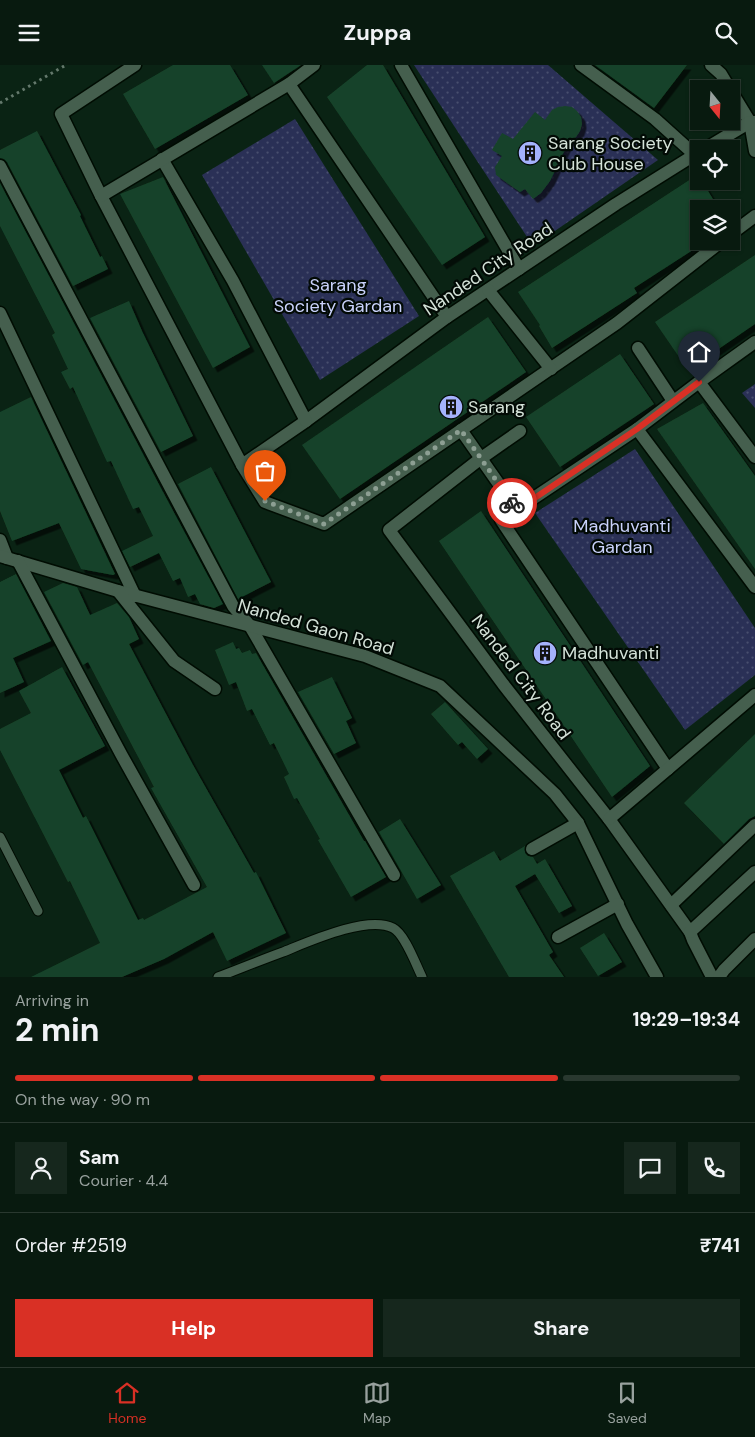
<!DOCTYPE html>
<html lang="en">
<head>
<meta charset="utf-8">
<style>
  body { margin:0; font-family:"DM Sans",sans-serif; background:#16271d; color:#f1f3f6; height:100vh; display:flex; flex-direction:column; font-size:19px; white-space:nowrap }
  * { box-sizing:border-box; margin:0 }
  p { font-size:16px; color:#98a19e }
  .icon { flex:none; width:28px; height:28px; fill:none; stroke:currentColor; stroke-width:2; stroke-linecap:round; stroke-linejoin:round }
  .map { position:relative; height:912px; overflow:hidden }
  .panel { display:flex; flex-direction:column; background:#081a0f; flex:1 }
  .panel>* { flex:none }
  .needle { width:32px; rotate:162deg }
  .buttons { position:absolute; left:690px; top:15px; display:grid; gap:10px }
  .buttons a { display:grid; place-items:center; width:50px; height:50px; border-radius:0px; background:#081a0f; box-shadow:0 1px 4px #0004,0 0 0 1px #29382f; font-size:25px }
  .pin { position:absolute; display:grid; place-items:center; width:42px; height:42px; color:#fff; margin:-51px -21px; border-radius:50% 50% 50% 0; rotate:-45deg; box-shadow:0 0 5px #0007 }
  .pin .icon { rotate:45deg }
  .courier { position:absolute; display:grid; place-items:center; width:50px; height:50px; margin:-25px; border:4px solid #d93025; border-radius:50%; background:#fff; color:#222; box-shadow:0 1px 6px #0007 }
  .summary em { font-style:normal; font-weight:700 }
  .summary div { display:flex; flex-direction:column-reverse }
  .summary { display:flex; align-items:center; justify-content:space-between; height:85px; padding:0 15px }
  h1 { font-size:32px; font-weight:700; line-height:38px }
  .bar { display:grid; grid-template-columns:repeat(4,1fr); gap:8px 5px; align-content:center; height:60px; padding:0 15px }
  .bar i { height:6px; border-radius:4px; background:#29382f }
  .bar .current { background:#d93025 }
  .bar p { grid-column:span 4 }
  .line { display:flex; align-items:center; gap:12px; padding:0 15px; border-top:1px solid #29382f }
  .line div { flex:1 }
  .round { display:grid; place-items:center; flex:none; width:52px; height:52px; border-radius:0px; background:#16271d }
  .primary-button { display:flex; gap:10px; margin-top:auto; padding:10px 15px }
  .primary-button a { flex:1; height:58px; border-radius:0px; background:#d93025; color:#fff; font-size:20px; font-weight:700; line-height:58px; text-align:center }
  .primary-button a+a { background:#16271d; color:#f1f3f6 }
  header { display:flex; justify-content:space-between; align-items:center; height:65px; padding:0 15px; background:#081a0f; font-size:22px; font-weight:700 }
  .tabs { display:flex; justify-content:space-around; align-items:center; height:70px; border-top:1px solid #29382f; background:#081a0f; font-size:14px; color:#98a19e }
  .tabs a { display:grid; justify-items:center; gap:2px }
  .tabs .current { color:#d93025 }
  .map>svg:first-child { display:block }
  .garden { fill:url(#garden-dots) }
  .building { fill:#174329; filter:url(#shadow) }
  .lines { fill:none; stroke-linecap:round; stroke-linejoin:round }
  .service-casing { stroke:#000c02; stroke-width:11 }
  .minor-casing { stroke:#000c02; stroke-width:15 }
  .path { stroke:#64796c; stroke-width:3; stroke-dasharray:2.5 4; stroke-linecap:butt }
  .service { stroke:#455f4e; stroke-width:9 }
  .minor { stroke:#455f4e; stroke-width:12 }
  .done { stroke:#8d9f93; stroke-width:5; stroke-dasharray:0 9 }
  .route { stroke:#d93025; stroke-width:6 }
  .labels { text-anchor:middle; stroke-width:4.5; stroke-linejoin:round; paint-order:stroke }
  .poi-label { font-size:18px; fill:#d4e2d8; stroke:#020a05; text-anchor:start }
  .street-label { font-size:18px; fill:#d4e2d8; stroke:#020a05 }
  .park-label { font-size:18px; fill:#cad2fb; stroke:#020a05 }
</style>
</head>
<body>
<header><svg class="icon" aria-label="menu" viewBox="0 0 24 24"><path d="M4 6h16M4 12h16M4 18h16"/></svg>Zuppa<svg class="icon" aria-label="search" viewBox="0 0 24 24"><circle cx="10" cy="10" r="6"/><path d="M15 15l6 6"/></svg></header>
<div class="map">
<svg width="755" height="912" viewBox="0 0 755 912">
  <defs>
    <pattern id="garden-dots" width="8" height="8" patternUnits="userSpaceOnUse" patternTransform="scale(1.25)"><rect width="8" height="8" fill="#2a3056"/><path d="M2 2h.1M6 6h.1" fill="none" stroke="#484e6e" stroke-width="1.8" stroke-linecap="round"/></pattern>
    <filter id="shadow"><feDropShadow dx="4.5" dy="4.5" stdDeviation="0" flood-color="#0009"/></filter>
  </defs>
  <rect width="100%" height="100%" fill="#0a2314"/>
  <!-- garden -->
  <g class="garden">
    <polygon points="414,0 548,0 658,95 533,181"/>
    <polygon points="295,54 419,251 320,315 202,110"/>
    <polygon points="755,319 755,343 742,328"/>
    <polygon points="635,384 755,563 755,610 685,665 535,448"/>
  </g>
  <!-- building -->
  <g class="building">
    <polygon points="173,0 230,0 248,30 155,84 123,29"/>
    <polygon points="262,0 301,0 274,18"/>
    <polygon points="367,0 383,0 485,172 442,200 327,32"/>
    <polygon points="595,0 687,0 654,43"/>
    <polygon points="565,41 572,42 577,46 581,52 582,59 580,66 576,72 569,76 550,116 541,128 533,134 525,124 520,127 496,110 495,102 502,91 492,85 502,68 513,74 535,47 545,55 552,45 558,42"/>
    <polygon points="37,66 81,150 80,151 100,192 102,191 108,204 73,221 7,97 4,94 0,93 0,85"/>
    <polygon points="697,110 699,116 702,116 719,144 699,144 699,181 634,223 637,228 552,283 539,261 540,260 518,227"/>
    <polygon points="163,112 250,282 213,303 120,129"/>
    <polygon points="0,118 163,427 223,539 214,543 200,539 195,529 188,532 180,513 173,516 159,488 130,502 122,486 153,471 139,442 133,444 111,396 107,397 73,322 70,324 61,307 68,304 52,270 55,268 0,161"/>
    <polygon points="755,190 755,259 688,305 655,257"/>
    <polygon points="129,236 142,266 193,371 161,387 90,253"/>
    <polygon points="488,252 526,307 340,434 302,380"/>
    <polygon points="620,289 654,339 560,402 526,352"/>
    <polygon points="31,332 115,509 113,510 81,504 59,458 12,476 0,446 0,347"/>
    <polygon points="703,338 755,411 755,504 657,364"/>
    <polygon points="211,402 271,517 238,534 178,419"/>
    <polygon points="481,446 650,701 612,732 439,476"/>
    <polygon points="16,509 51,576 13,593 24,617 0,628 0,517"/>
    <polygon points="63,518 77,522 90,550 117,538 129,552 139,574 129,579 193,700 254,808 256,807 286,868 227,896 213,867 164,894 122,912 31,912 100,878 70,816 68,817 0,685 0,664 31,648 19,626 62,602 105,681 59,705 83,753 86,751 138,855 143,853 144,855 207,822 151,723 154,722 88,597 83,600 44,527"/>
    <polygon points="233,577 236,584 239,583 242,588 250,585 252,589 256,588 364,776 365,776 386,812 351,832 318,775 320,774 297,733 294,734 284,712 289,709 274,678 270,680 252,644 247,646 236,617 229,620 215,585"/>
    <polygon points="332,612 352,653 346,656 356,678 334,689 298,627"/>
    <polygon points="445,637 488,684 477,694 462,677 458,680 431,649"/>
    <polygon points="755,669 755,751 749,754 724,779 684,738"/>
    <polygon points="400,754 441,820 417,834 379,767"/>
    <polygon points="525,781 525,788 528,791 533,792 537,799 545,794 572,841 559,848 535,809 515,821 553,887 549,890 564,912 509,912 450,811 494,786 500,796"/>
    <polygon points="604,868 622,897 598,911 580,883"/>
  </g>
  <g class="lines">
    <!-- service casing -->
    <g class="service-casing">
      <g id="service">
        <polyline points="0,772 38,846"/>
        <path d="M218,912c21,-8 43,-17 65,-25 25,-10 84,-37 110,-24 12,6 23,37 29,49"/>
      </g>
    </g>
    <!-- minor casing -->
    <g class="minor-casing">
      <g id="minor">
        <polyline points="135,0 61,49 101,131 242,400"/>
        <polyline points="401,0 519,204"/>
        <polyline points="581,0 655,54 695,90"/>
        <polyline points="711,0 721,9 730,24"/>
        <polyline points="289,19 447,252"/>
        <polyline points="731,26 750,57 755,86"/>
        <polyline points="705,84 750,57 755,57"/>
        <polyline points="699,87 616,139 447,252 306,356 242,400 265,437 324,459 617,258 722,176"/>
        <polyline points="162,94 233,216 306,356"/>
        <polyline points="0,101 233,541 250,561 394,810"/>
        <polyline points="101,131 289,19 314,0"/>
        <polyline points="731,169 755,151"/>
        <polyline points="488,225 551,304"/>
        <polyline points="0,248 135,531"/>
        <polyline points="638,283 673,336"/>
        <polyline points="699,317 755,277"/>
        <polyline points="637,364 501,455 668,704"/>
        <polyline points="461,365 517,445"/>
        <polyline points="520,366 480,394 389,465 503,619 609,754 690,867 693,875 712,912"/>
        <polyline points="755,392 699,317 637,364 755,522"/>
        <polyline points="0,475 7,493"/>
        <polyline points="0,491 118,526 365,591 440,621 555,729 578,758 627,859 657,912"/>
        <polyline points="18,496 121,689 194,820"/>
        <polyline points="118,526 174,596 215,624"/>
        <polyline points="609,754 755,630"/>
        <polyline points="532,784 578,758"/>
        <polyline points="671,840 755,760"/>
        <polyline points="690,867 755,807"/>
        <polyline points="558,872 618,839"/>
        <polyline points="719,912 724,905 755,874"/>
      </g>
    </g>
    <!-- path -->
    <polyline class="path" points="0,38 66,0"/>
    <!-- service -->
    <use href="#service" class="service"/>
    <!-- minor -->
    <use href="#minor" class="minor"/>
  </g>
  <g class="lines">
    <!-- done -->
    <polyline class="done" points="265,436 324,459 461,365 512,438"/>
    <!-- route -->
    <polyline class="route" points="512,438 517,445 637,364 699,317"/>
  </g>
  <!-- icons -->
  <defs>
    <g id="building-disc" transform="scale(1.25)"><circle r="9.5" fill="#a4b2fc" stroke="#020a05"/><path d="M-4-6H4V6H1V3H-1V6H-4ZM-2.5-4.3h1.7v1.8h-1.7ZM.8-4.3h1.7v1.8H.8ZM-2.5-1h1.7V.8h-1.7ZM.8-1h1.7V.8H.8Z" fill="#111"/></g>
  </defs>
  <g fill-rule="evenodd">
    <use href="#building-disc" x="530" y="88"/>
    <use href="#building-disc" x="451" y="342"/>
    <use href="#building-disc" x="545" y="588"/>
  </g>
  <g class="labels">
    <!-- poi labels -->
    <g class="poi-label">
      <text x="548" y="84">Sarang Society<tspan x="548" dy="21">Club House</tspan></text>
      <text x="468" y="348">Sarang</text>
      <text x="562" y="594">Madhuvanti</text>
    </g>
    <!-- street labels -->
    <g class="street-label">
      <text transform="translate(488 204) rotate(-34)" y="6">Nanded City Road</text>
      <text transform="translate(316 562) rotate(16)" y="6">Nanded Gaon Road</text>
      <text transform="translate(521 612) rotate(53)" y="6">Nanded City Road</text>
    </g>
    <!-- park labels -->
    <g class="park-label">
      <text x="338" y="226">Sarang<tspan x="338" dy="21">Society Gardan</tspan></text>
      <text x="622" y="467">Madhuvanti<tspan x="622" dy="21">Gardan</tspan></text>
    </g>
  </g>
</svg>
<div class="buttons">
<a><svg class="needle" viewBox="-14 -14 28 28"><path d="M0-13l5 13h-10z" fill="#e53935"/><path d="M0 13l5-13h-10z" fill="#98a19e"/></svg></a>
<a><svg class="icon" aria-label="locate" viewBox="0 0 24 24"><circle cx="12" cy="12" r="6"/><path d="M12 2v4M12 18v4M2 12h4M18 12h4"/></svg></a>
<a><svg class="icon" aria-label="layers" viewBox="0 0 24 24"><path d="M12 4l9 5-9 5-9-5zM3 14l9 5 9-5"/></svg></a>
</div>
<div class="pin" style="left:265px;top:436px;background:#ea580c"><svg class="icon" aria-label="bag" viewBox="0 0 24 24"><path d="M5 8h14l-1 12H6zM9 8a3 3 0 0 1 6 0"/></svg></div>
<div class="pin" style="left:699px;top:317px;background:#1f2937"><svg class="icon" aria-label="home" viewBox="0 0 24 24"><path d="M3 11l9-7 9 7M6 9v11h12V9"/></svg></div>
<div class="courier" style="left:512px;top:438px"><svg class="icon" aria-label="bike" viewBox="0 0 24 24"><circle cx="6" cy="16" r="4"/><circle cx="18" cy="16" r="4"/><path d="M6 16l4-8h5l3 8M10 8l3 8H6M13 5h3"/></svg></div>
</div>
<section class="panel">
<div class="summary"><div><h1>2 min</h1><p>Arriving in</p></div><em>19:29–19:34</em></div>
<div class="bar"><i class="current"></i><i class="current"></i><i class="current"></i><i></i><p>On the way · 90 m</p></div>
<div class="line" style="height:90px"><a class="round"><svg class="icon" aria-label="person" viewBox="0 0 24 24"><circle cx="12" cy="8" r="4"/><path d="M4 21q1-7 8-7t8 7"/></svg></a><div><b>Sam</b><p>Courier · 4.4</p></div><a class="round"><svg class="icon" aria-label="chat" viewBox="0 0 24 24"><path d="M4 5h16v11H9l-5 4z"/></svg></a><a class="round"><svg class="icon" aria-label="phone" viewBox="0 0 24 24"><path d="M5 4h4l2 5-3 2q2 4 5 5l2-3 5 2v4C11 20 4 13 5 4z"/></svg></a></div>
<div class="line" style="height:65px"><div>Order #2519</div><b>₹741</b></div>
<div class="primary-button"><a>Help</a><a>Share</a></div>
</section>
<nav class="tabs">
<a class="current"><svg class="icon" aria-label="home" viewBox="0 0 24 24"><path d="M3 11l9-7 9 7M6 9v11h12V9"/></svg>Home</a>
<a><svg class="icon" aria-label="map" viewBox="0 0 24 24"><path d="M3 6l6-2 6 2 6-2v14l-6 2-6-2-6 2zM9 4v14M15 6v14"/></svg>Map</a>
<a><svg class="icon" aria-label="saved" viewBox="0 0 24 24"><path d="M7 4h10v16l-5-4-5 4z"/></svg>Saved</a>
</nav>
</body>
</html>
